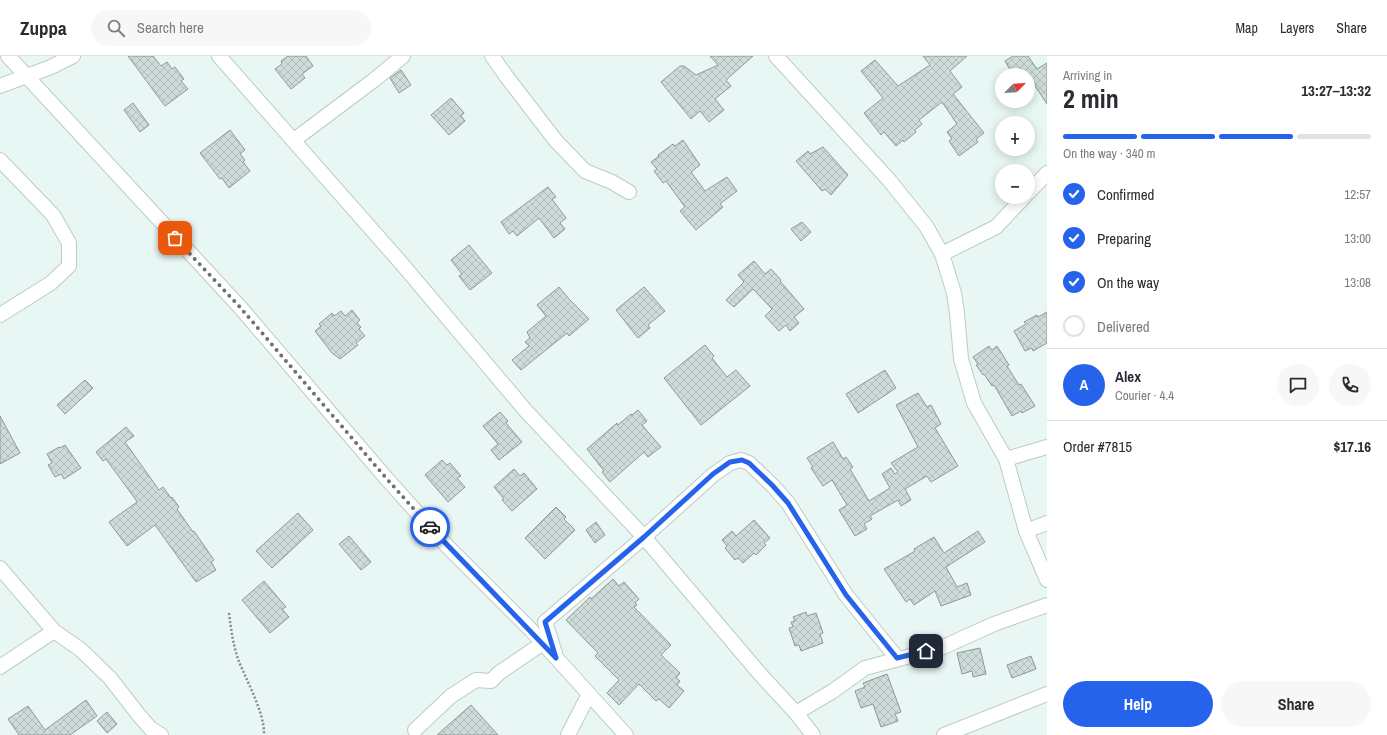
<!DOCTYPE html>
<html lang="en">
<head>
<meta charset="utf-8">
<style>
  body { margin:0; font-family:"Archivo Narrow",sans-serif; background:#f7f7f7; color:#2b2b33; height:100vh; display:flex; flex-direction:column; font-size:15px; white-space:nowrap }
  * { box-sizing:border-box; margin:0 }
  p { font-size:13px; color:#7c7c81 }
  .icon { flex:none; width:22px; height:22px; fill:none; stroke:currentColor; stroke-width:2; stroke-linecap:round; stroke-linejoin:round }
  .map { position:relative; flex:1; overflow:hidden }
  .sheet { display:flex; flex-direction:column; background:#fff; width:340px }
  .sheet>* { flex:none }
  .needle { width:26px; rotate:66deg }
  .tools { position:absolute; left:995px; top:12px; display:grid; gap:8px }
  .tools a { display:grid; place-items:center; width:40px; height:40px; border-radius:50%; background:#fff; box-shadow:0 2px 10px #0003; font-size:20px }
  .pin { position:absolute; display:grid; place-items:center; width:34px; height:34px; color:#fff; margin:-17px; border-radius:8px; box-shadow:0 2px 6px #0006 }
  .courier { position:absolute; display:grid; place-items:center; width:40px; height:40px; margin:-20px; border:3px solid #2563eb; border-radius:50%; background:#fff; color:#222; box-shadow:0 1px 5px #0007 }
  .headline em { font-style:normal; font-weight:800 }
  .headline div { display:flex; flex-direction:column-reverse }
  .headline { display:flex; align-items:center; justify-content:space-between; height:68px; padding:0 16px }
  h1 { font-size:26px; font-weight:800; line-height:30px }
  .bar { display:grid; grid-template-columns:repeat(4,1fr); gap:6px 4px; align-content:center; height:48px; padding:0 16px }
  .bar i { height:5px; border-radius:3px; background:#e1e1e2 }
  .bar .selected { background:#2563eb }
  .bar p { grid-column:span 4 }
  .line { display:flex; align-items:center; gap:10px; padding:0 16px; border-top:1px solid #e1e1e2 }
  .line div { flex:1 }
  .round { display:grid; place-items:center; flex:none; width:42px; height:42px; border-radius:21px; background:#f7f7f7 }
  ol { padding:0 16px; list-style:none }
  li { display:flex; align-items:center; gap:12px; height:44px }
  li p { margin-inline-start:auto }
  li .icon { padding:4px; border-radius:50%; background:#2563eb; color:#fff; stroke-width:4 }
  li:last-child { color:#7c7c81 }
  li i { width:22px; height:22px; border:2px solid #e1e1e2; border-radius:50% }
  .cta { display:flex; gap:8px; margin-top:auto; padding:8px 16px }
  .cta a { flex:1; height:46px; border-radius:24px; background:#2563eb; color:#fff; font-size:16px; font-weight:800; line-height:46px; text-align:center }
  .cta a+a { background:#f7f7f7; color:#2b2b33 }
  header { display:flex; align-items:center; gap:24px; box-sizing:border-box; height:56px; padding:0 20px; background:#fff; border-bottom:1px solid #e1e1e2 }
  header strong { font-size:19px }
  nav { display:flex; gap:22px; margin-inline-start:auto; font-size:14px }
  .search { width:280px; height:36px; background:#f7f7f7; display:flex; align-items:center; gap:10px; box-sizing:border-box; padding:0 14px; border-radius:22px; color:#7c7c81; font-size:15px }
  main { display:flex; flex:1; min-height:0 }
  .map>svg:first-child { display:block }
  .building { fill:url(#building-cross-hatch); stroke:#8c9997 }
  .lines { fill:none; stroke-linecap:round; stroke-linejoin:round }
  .street-casing { stroke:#bdcbc8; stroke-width:16 }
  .path { stroke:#838d8b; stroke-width:2.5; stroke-dasharray:2 2; stroke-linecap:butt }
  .street { stroke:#fff; stroke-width:14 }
  .done { stroke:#6c7473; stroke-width:4; stroke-dasharray:0 7.2 }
  .route { stroke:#2563eb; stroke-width:5 }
</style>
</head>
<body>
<header>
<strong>Zuppa</strong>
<div class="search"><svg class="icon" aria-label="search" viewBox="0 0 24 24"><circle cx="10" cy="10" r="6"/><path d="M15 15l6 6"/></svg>Search here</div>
<nav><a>Map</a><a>Layers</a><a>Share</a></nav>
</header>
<main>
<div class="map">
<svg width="1047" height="679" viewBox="0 0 1047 679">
  <defs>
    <pattern id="building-cross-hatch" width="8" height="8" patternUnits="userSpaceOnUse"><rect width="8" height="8" fill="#cedcd9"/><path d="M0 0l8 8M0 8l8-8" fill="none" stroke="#b1bdbb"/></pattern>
  </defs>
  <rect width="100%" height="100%" fill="#e8f7f4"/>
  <!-- building -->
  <g class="building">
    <polygon points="128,0 153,0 161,10 167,6 172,13 175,11 184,23 181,25 188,33 165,50"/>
    <polygon points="288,0 306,0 313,10 302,18 305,22 291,33 275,13 282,8 281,5"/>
    <polygon points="710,0 753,0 726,24 731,30 715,43 724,54 709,66 700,55 691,63 661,26 680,10 684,10 696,19 718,9"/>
    <polygon points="923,0 967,0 950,15 962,31 953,38 984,77 976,83 978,86 959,100 949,85 952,83 947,76 957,68 942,46 919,64 922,68 915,74 916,76 904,86 903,84 896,90 884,76 881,79 864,57 883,42 861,15 875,4 898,30 930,9"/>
    <polygon points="1013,0 1028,0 1037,13 1047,7 1047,48 1028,19 1013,19 1005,5"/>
    <polygon points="401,14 411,29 399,37 390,22"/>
    <polygon points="451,42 464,57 461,60 465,65 449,79 431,59"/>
    <polygon points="133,47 149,69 140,76 124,54"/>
    <polygon points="230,74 245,94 240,98 245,104 243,106 250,115 229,132 222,122 220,123 200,97"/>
    <polygon points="683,84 700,109 691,116 705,135 727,121 737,135 720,148 723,151 696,174 680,155 685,151 666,125 663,127 654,115 657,113 651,106 659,100 658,99 673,88 675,90"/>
    <polygon points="823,91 848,119 831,139 825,133 822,135 796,105 808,95 810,98"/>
    <polygon points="548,131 556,141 552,143 566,162 560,167 565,173 554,182 539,162 517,180 513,175 509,178 501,166"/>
    <polygon points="802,166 811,176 801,185 791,173"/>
    <polygon points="469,189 492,217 470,234 459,220 462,218 451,204"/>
    <polygon points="754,205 765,218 771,213 781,224 780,225 804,253 794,261 799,267 790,275 786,269 779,275 765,260 772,253 753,233 734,251 726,244 744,226 738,219"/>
    <polygon points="559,231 569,243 589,263 569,280 567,277 521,314 512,304 529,290 525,286 530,282 527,276 546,260 537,249"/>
    <polygon points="644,231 665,255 648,269 650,272 638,282 616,254"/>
    <polygon points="352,254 360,264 357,267 361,271 359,273 365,280 356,287 358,289 340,303 332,297 315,275 321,270 319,268 332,257 334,260 341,255 345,260"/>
    <polygon points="1047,256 1047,287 1033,295 1032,292 1025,295 1014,275 1026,268 1024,266 1037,259 1038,261"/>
    <polygon points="705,289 714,300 712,302 727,321 736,314 750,330 701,369 664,322"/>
    <polygon points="989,290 992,294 997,290 1009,309 1007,310 1019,329 1021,328 1035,350 1022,357 1021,355 1012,360 994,329 992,330 984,318 983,319 976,309 978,308 973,301"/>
    <polygon points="885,314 896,332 858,357 846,338"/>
    <polygon points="85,324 93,332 65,358 57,349"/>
    <polygon points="918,337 927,351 931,349 941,368 935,372 958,410 931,426 927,420 905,433 911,444 901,450 898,444 870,460 872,463 864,468 867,473 855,480 839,454 847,449 832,424 823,430 811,412 813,411 807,402 833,386 843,403 846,401 853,411 850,413 869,445 890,432 882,418 891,412 895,418 898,416 891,407 918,391 896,349"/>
    <polygon points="638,354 647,365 642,369 661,391 648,401 644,396 610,426 602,416 604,415 587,393 617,367 618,369 631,358 632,359"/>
    <polygon points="500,356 508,365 506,367 522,386 499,404 491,394 498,388 483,370"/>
    <polygon points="0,360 20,397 0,408"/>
    <polygon points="126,371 134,380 125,386 159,434 163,431 171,442 172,441 179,451 177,453 193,476 194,475 214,504 211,506 216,514 196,526 155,469 127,490 109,466 137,446 136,444 106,403 103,405 96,396"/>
    <polygon points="65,389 81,412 64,423 61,418 55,421 48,409 52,407 47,398 59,391 60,392"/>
    <polygon points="442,404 447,409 450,407 461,420 457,422 465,431 448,446 425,419"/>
    <polygon points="514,413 520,420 524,417 537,433 512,455 502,444 504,443 494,431"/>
    <polygon points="556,451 566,461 564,463 575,474 545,503 525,482"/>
    <polygon points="298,457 313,474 272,512 256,495"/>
    <polygon points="754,464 770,482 764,487 766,489 756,499 754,497 743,507 738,502 735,504 725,492 727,490 722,484 732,475 736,480"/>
    <polygon points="596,466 605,479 595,487 586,474"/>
    <polygon points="978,475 985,486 946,511 957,531 967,527 971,539 941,550 935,535 914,549 910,543 906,546 884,513 915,495 914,493 934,481 944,497"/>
    <polygon points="349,480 371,506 361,514 339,488"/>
    <polygon points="613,523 619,530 624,526 639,543 635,547 637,549 634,551 671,589 661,599 680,617 676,622 680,625 677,629 684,635 669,652 659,643 656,645 639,628 619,649 607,637 619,624 595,600 598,597 566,564 590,541 591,543"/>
    <polygon points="264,525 286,551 282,553 289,561 270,577 242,544"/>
    <polygon points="806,556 807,560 816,557 823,577 820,578 823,587 801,595 799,589 795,590 789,572 793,571 791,566 795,565 793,561"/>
    <polygon points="980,592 986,618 973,621 972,615 962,618 957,597"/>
    <polygon points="1031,600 1036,613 1012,622 1007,609"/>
    <polygon points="887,618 901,656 895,658 898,665 881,671 873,648 861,652 855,635 865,631 863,627"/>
    <polygon points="86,644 97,660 70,679 19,679 8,663 28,650 45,674"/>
    <polygon points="471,649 498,679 437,679"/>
    <polygon points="107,656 117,668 107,677 97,665"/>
  </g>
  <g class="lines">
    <!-- street casing -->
    <g class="street-casing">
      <g id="street">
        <polyline points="8,0 239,250 386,422 447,490 531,574 626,679"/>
        <polyline points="219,0 402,208 526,355 644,481 760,618 796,657 813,679"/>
        <polyline points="492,0 506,20 556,85 585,115 612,126 629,136"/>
        <polyline points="776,0 889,124 926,170 942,198 954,237 957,257 961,303 974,347 1006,403 1026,475 1047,524"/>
        <polyline points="0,30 51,11 73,0"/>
        <polyline points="294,84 374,24 403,0"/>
        <polyline points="0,104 53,159 69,187 69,210 51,227 0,259"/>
        <polyline points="1028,137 1047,117"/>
        <polyline points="942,198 996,171 1024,141"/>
        <polyline points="1006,403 1047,391"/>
        <polyline points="1026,475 1047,467"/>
        <polyline points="0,512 54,575 81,594 110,622 138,658 150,672 161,679"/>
        <polyline points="555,597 545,566 644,481 713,419 730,407 741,404 749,407 772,429 788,447 846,539 897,602"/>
        <polyline points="0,611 54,575"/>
        <polyline points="796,657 833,635 865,612 941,592 994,568 1047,549"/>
        <polyline points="415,674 451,640 476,624 491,625 499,617 543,587"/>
        <polyline points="568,679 589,638"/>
        <polyline points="944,679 1047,638"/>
      </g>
    </g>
    <!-- path -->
    <path class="path" d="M229,557c2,16 4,31 9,46 8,21 27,54 26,76"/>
    <!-- street -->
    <use href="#street" class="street"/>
  </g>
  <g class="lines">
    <!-- done -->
    <polyline class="done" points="175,182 239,250 386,422 430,471"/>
    <!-- route -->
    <polyline class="route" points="430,471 556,602 545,566 644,481 713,418 730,406 742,404 749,407 772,429 788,447 846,539 897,602 926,595"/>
  </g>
</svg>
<div class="tools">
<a><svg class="needle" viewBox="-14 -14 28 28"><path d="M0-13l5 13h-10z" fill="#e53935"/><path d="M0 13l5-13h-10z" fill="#7c7c81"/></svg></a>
<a>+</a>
<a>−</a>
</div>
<div class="pin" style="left:175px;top:182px;background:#ea580c"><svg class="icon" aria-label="bag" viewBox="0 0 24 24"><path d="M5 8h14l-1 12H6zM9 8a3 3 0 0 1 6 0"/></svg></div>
<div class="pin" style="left:926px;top:595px;background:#1f2937"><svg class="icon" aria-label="home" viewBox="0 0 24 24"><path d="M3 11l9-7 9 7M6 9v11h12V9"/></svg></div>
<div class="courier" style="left:430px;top:471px"><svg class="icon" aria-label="car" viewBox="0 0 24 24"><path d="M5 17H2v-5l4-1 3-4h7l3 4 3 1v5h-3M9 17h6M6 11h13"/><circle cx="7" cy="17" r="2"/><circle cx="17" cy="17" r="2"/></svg></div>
</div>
<section class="sheet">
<div class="headline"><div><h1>2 min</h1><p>Arriving in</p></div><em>13:27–13:32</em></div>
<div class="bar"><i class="selected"></i><i class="selected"></i><i class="selected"></i><i></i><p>On the way · 340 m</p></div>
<ol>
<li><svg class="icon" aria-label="check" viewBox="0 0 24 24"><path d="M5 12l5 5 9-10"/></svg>Confirmed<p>12:57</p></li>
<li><svg class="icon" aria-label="check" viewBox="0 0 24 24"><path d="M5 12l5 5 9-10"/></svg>Preparing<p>13:00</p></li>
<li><svg class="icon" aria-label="check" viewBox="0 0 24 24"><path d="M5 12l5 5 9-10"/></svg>On the way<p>13:08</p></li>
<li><i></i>Delivered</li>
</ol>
<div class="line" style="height:72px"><b class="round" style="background:#2563eb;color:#fff">A</b><div><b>Alex</b><p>Courier · 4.4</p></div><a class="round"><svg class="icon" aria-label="chat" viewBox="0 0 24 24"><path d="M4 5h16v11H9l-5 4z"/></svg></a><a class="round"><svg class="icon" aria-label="phone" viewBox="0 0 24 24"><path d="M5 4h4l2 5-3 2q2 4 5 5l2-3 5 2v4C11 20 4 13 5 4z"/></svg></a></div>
<div class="line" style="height:52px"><div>Order #7815</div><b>$17.16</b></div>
<div class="cta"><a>Help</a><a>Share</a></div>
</section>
</main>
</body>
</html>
